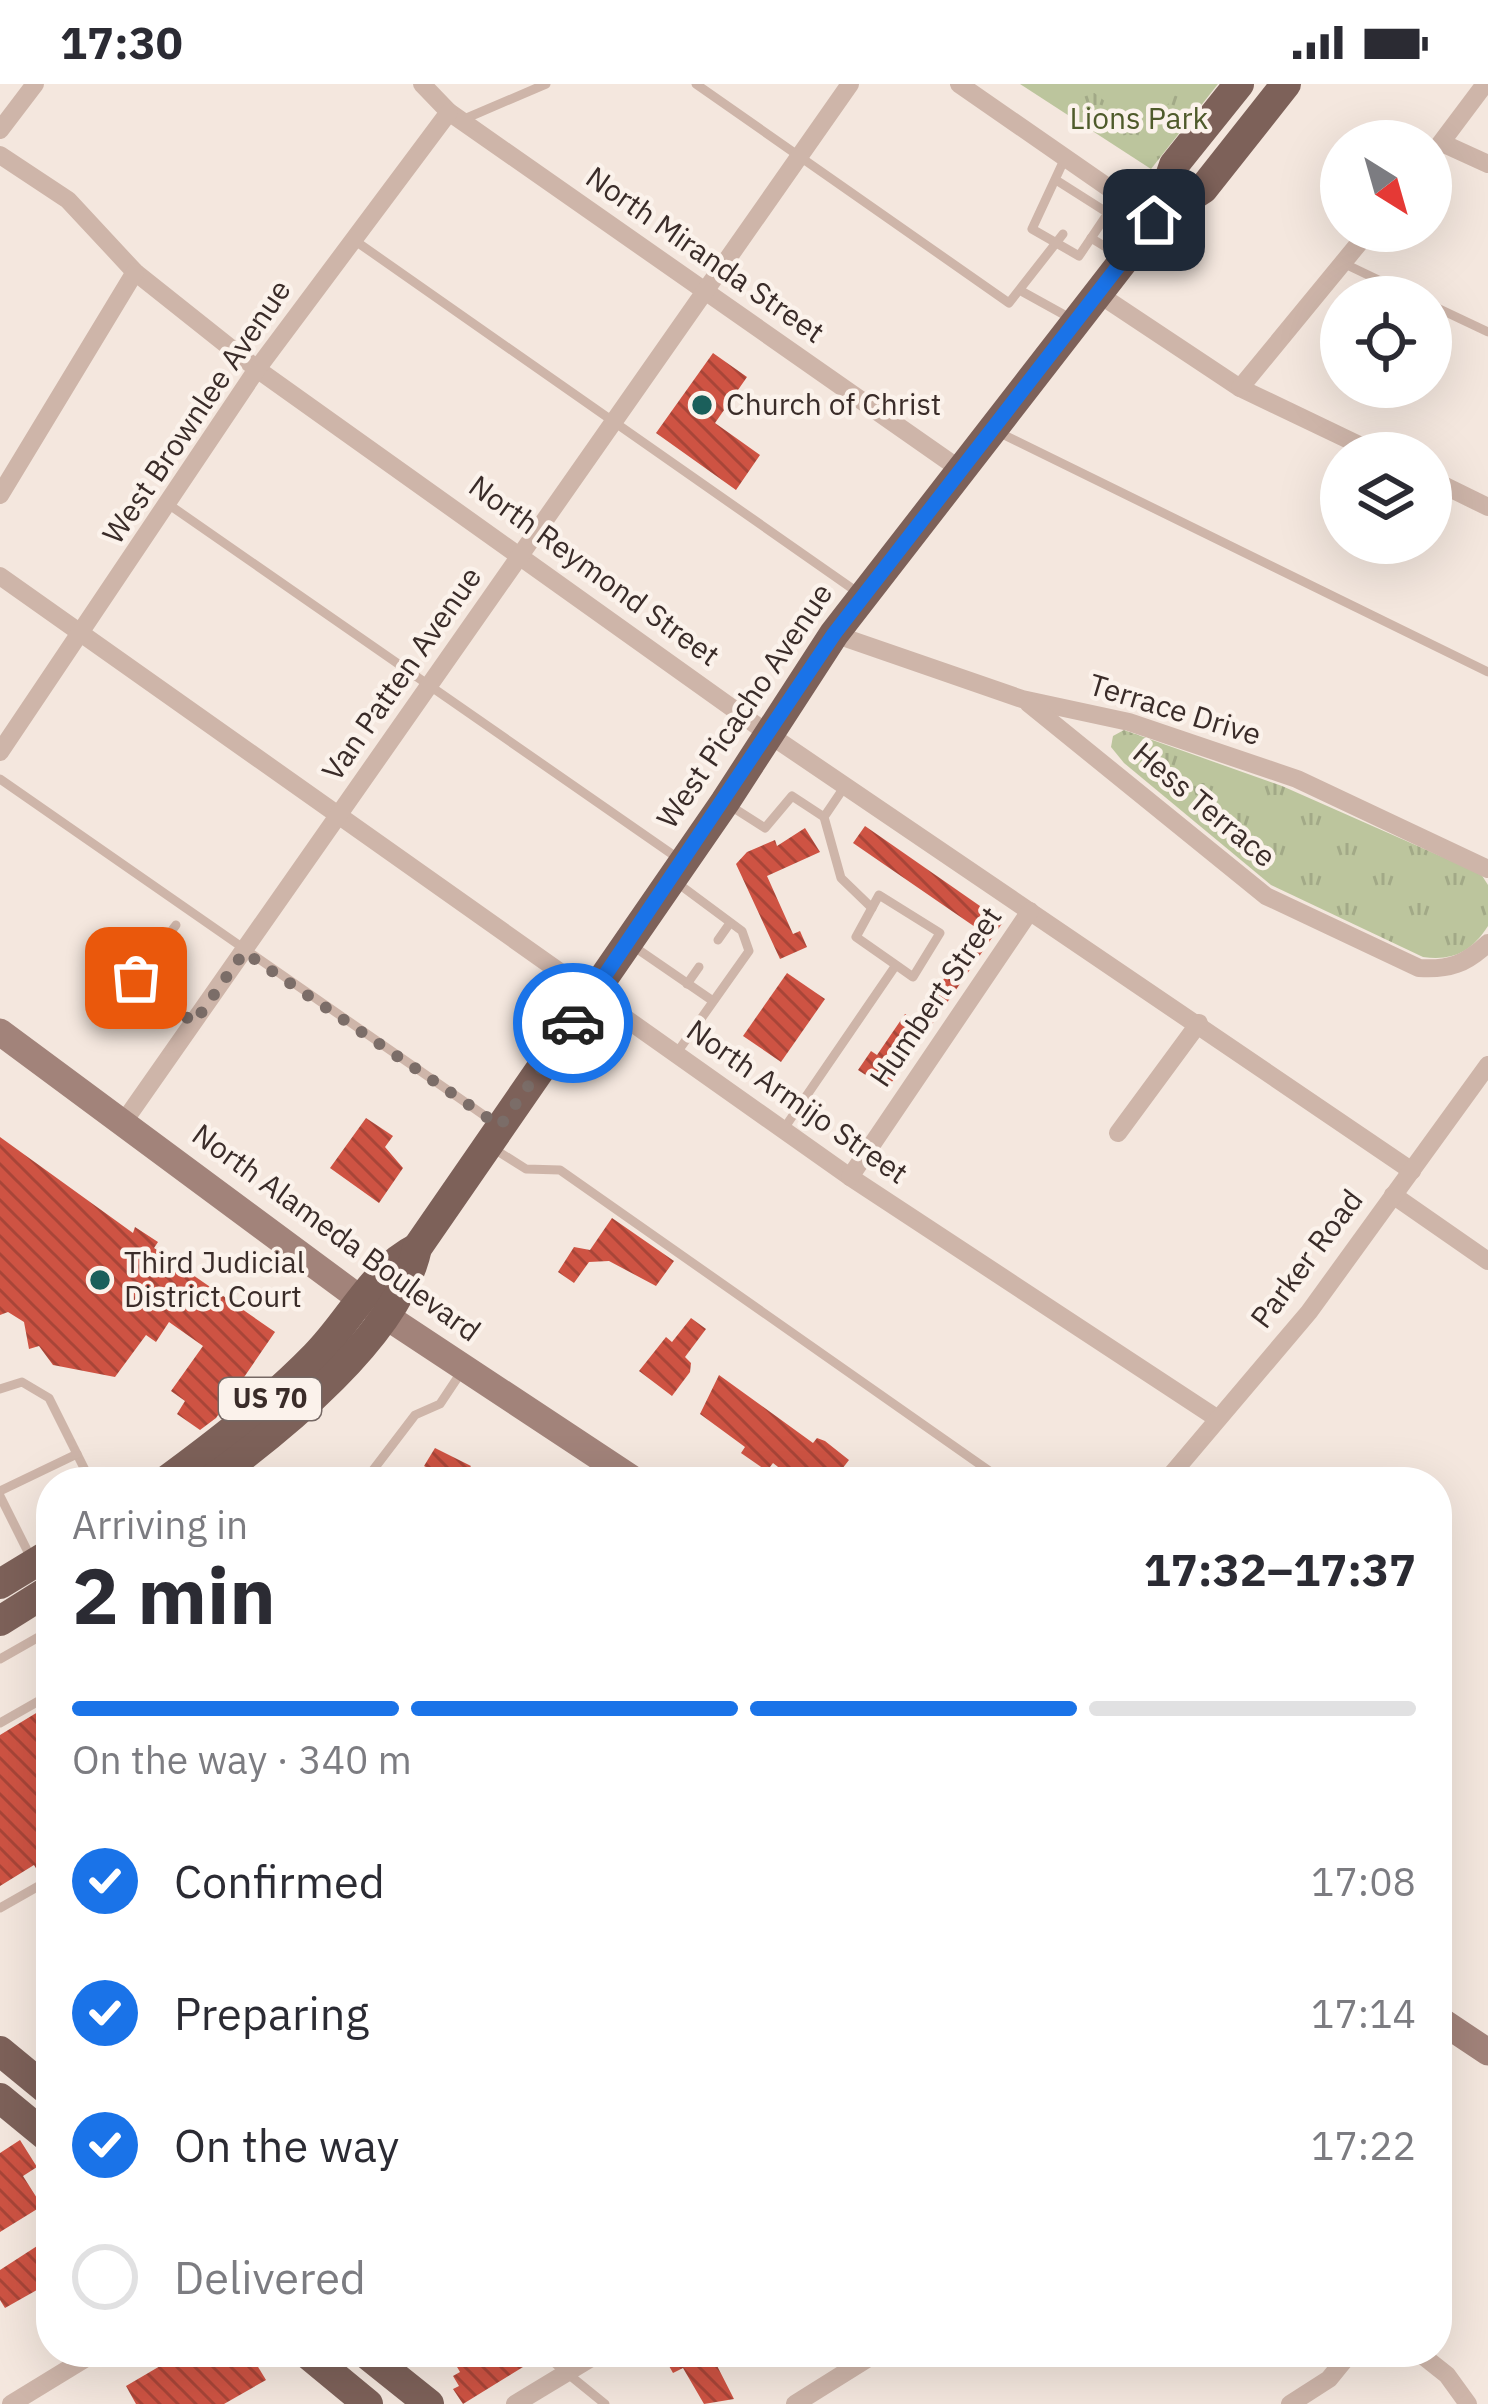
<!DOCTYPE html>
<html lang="en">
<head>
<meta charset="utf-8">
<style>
  body { margin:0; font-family:"IBM Plex Sans",sans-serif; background:#f7f7f7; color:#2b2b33; height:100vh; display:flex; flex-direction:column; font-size:45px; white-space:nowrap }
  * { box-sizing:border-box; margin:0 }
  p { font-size:39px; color:#7c7c81 }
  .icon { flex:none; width:66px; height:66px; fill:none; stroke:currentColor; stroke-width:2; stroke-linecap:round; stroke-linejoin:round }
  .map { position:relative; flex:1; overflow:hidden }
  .panel { position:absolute; left:36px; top:1383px; width:1416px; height:900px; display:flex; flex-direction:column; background:#fff; border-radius:48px; box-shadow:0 12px 48px #0002 }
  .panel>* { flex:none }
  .needle { width:78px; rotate:143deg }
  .buttons { position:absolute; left:1320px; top:36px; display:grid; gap:24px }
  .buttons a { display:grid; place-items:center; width:132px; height:132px; border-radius:50%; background:#fff; box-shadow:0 12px 48px #0002; font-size:60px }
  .pin { position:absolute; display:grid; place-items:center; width:102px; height:102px; color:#fff; margin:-51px; border-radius:24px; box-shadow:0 6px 18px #0006 }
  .courier { position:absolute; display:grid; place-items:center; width:120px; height:120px; margin:-60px; border:9px solid #1a73e8; border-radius:50%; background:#fff; color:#222; box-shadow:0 3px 15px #0007 }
  .head em { font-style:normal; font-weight:700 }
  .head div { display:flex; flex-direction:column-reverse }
  .head { display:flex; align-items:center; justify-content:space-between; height:204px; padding:0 36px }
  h1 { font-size:78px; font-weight:700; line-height:90px }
  .bar { display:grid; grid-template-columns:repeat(4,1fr); gap:18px 12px; align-content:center; height:144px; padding:0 36px }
  .bar i { height:15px; border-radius:9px; background:#e1e1e2 }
  .bar .on { background:#1a73e8 }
  .bar p { grid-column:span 4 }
  ol { padding:0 36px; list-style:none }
  li { display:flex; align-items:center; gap:36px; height:132px }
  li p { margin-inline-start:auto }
  li .icon { padding:12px; border-radius:50%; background:#1a73e8; color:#fff; stroke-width:4 }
  li:last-child { color:#7c7c81 }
  li i { width:66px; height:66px; border:6px solid #e1e1e2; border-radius:50% }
  .status { display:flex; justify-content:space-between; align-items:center; height:84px; padding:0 60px; background:#fff; direction:ltr }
  .status svg { height:33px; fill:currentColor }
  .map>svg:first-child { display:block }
  .park { fill:url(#park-tufts) }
  .pitch { fill:#bcc59d }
  .building { fill:url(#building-back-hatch) }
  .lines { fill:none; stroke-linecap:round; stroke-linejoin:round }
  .lane { stroke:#ceb5a9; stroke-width:9 }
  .street { stroke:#ceb5a9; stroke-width:18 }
  .secondary { stroke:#a2837a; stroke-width:27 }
  .primary { stroke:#7d6159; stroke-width:30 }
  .done { stroke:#7b6d68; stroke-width:12; stroke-dasharray:0 21.6 }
  .route { stroke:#1a73e8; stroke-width:15 }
  .poi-dot { fill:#1b5f5b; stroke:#fbf2eb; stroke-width:4.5 }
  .labels { text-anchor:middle; stroke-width:9; stroke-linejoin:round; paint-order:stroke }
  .shield { fill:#fbf2eb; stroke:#746763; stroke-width:3 }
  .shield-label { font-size:27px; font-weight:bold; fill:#3a2c29 }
  .park-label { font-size:30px; fill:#4f5b2b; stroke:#fbf2eb }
  .street-label { font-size:30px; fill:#3a2c29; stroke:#fbf2eb }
  .poi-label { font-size:30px; fill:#3a2c29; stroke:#fbf2eb; text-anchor:start }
</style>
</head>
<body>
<div class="status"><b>17:30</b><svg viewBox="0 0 49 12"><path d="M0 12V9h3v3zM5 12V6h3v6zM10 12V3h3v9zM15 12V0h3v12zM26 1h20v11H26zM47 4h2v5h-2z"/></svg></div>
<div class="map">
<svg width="1488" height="2320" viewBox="0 0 1488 2320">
  <defs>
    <pattern id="park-tufts" width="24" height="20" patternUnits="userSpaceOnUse" patternTransform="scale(3)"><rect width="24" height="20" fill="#bcc59d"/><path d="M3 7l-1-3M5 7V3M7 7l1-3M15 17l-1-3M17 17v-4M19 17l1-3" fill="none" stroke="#a2a987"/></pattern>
    <pattern id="building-back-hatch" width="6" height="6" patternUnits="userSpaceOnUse" patternTransform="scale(3)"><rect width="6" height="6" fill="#ce5343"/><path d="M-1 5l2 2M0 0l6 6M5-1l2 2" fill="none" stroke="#a84538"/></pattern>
  </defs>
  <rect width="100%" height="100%" fill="#f4e7de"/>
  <!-- park -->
  <g class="park">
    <polygon points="1020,0 1218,0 1151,85"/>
    <path d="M1124,646l158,56 199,88 7,11v41c-17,26 -35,35 -65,31l-152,-72 -147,-122 -13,-16 2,-11z"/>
  </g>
  <!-- pitch -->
  <polygon class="pitch" points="1083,0 1184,0 1145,49"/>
  <!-- building -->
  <g class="building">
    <polygon points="713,269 747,293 715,339 760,371 736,406 656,349"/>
    <polygon points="865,742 1003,838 887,1005 858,986 871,967 877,971 905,930 915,937 978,845 853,759"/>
    <polygon points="805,744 820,768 767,792 793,850 800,847 807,863 780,875 736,780 747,768 775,756 777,762"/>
    <polygon points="787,889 825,915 781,978 743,952"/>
    <polygon points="366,1034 393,1052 385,1063 403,1084 379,1119 330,1084"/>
    <polygon points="0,1053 133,1149 135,1143 158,1158 154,1164 275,1248 216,1334 200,1346 177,1330 185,1317 171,1307 203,1262 169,1238 156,1258 146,1251 115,1293 53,1281 39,1262 29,1265 24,1238 8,1228 0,1231"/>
    <polygon points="612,1134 674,1177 656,1202 609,1177 589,1178 574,1199 558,1188 574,1163 590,1166"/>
    <polygon points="691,1234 706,1245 685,1273 691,1279 690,1288 672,1312 639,1287 666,1253 672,1258"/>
    <polygon points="719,1291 813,1359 817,1354 825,1357 849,1376 832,1398 797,1398 773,1379 767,1387 741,1369 745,1363 700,1330"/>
    <polygon points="435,1364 471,1382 460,1398 425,1398 432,1387 424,1382"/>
    <polygon points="51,1620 51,1786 40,1791 34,1781 0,1802 0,1651"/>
    <polygon points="20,2056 37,2083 23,2092 42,2122 0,2148 0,2069"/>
    <polygon points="51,2153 51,2198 5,2224 0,2216 0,2186"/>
    <polygon points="184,2268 249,2268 266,2296 224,2320 136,2320 126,2302"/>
    <polygon points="466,2268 532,2268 536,2275 463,2320 453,2305 459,2302 453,2292 460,2288 453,2276"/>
    <polygon points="661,2268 710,2268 734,2315 704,2320 683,2284 673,2289"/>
  </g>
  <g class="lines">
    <!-- lane -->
    <g class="lane">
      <polyline points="696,0 1009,219 1063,150"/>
      <polyline points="462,36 546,0"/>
      <polyline points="1056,96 1108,129 1079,172 1032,145 1065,74"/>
      <polyline points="1091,154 1122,173"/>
      <polyline points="354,156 860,510"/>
      <polyline points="1343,179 1414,213"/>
      <polyline points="1023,208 1070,234"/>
      <polyline points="1431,221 1488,248"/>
      <polyline points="1000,349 1488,588"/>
      <polyline points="168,420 679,775"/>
      <polyline points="0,695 498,1041"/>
      <polyline points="845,702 824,733 841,794 872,824"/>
      <polyline points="729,721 765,744 792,712 824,733"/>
      <polyline points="676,798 742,847 749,867 676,970"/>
      <polyline points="718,856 730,839"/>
      <polyline points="93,862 194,939"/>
      <polyline points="633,862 713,917"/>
      <polyline points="136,894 176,841"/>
      <polyline points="687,900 699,883"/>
      <polyline points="783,1046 896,881 913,893 940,849 879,811 856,853 896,881"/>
      <polyline points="491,1063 526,1085 560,1086 1005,1398"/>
      <polyline points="0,1305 22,1298 49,1314 91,1398"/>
      <polyline points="370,1390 415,1331 440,1320 462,1287"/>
      <polyline points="0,1407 77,1370"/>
      <polyline points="0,1412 30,1472"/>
      <polyline points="0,1575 51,1546"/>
      <polyline points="0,1639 51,1610"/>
      <polyline points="0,1824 51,1795"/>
      <polyline points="541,2268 605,2320"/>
    </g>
    <!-- street -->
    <g class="street">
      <polyline points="422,0 449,28 958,384"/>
      <polyline points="959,0 1155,136"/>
      <polyline points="0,46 35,0"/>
      <polyline points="1442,59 1488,80"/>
      <polyline points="0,71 68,116 135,188 257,285 770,651 1412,1087"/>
      <polyline points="1431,72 1485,0"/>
      <polyline points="1097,209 1240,304 1376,369"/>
      <polyline points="1240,304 1369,147"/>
      <polyline points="1431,395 1488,423"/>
      <polyline points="0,411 135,188"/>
      <polyline points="0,492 850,1093 1215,1333"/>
      <polyline points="834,550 1022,615 1129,638 1297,695 1488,785"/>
      <path d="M1028,619l238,193 153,72c30,2 47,-4 69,-25"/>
      <polyline points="0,668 257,285 449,28"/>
      <polyline points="125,1036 850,0"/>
      <polyline points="1118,1049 1199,939"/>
      <polyline points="850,1093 1030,827"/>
      <polyline points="1393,1111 1488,1177"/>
      <polyline points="1165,1398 1309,1228 1488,981"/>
      <polyline points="1418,2268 1447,2291 1468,2320"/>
      <polyline points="11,2320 96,2268"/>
      <polyline points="515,2320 601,2268"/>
      <polyline points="795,2320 878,2268"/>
      <polyline points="1290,2320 1329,2295 1351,2268"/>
    </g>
    <!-- secondary -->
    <g class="secondary">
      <polyline points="0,948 363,1217 637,1398"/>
      <polyline points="1437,1934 1488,1968"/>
    </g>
    <!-- primary -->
    <g class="primary">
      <polyline points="1155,136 1174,81 1239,0"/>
      <path d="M164,1398c53,-39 105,-79 151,-126 35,-35 58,-86 102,-108"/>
      <path d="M208,1398c71,-51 191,-147 209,-234l308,-446 109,-168 321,-414 48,-31 83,-105"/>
      <polyline points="0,1500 51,1469"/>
      <polyline points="0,1537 51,1505"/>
      <polyline points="0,1967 51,2009"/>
      <polyline points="0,2014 51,2056"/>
      <polyline points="305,2268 368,2320"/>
      <polyline points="364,2268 429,2320"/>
    </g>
  </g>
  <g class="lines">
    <!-- done -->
    <polyline class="done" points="136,894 194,939 244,868 500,1042 573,939"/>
    <!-- route -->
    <polyline class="route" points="573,939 834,550 1154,136"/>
  </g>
  <!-- markers -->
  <g class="poi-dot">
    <circle cx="702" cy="321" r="12"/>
    <circle cx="100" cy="1196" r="12"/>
  </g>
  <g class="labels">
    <!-- shield labels -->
    <rect class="shield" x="219" y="1294" width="102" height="42" rx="9"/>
    <g class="shield-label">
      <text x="270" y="1324">US 70</text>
    </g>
    <!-- park labels -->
    <g class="park-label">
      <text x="1139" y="45">Lions Park</text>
    </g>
    <!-- street labels -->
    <g class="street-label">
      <text transform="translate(705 171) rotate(35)" y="10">North Miranda Street</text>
      <text transform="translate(197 328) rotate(-56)" y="10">West Brownlee Avenue</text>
      <text transform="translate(594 487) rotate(36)" y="10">North Reymond Street</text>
      <text transform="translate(402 590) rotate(-55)" y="10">Van Patten Avenue</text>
      <text transform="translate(745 622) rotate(-56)" y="10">West Picacho Avenue</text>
      <text transform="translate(1175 626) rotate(17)" y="10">Terrace Drive</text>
      <text transform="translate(1204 721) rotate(40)" y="10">Hess Terrace</text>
      <text transform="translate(936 913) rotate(-56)" y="10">Humbert Street</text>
      <text transform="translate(797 1018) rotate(35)" y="10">North Armijo Street</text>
      <text transform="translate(336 1149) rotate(36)" y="10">North Alameda Boulevard</text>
      <text transform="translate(1307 1175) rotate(-53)" y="10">Parker Road</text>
    </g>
    <!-- poi labels -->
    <g class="poi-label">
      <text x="726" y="331">Church of Christ</text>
      <text x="124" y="1189">Third Judicial<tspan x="124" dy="34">District Court</tspan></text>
    </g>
  </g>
</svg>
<div class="buttons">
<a><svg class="needle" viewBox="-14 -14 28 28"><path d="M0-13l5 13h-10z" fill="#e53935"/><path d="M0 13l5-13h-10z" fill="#7c7c81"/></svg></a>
<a><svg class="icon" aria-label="locate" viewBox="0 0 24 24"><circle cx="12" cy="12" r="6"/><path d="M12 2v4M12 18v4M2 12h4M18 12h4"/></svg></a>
<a><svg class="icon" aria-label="layers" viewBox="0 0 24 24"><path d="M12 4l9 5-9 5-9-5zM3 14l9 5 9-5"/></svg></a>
</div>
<div class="pin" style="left:136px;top:894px;background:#ea580c"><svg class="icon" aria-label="bag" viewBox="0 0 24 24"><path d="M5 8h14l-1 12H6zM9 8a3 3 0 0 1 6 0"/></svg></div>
<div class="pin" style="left:1154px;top:136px;background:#1f2937"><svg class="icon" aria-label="home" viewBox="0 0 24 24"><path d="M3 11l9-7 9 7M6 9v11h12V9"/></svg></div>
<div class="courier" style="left:573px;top:939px"><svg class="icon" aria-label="car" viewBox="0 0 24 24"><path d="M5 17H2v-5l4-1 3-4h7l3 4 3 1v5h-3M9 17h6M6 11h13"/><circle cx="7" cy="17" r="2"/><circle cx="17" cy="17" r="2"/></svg></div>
<section class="panel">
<div class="head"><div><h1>2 min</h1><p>Arriving in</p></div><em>17:32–17:37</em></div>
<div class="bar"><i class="on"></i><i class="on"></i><i class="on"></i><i></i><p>On the way · 340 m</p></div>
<ol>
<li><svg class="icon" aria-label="check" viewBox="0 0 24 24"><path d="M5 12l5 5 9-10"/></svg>Confirmed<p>17:08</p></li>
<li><svg class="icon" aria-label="check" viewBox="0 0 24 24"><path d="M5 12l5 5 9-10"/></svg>Preparing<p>17:14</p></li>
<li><svg class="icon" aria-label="check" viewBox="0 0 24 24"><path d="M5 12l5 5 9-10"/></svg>On the way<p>17:22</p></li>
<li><i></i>Delivered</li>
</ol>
</section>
</div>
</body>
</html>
